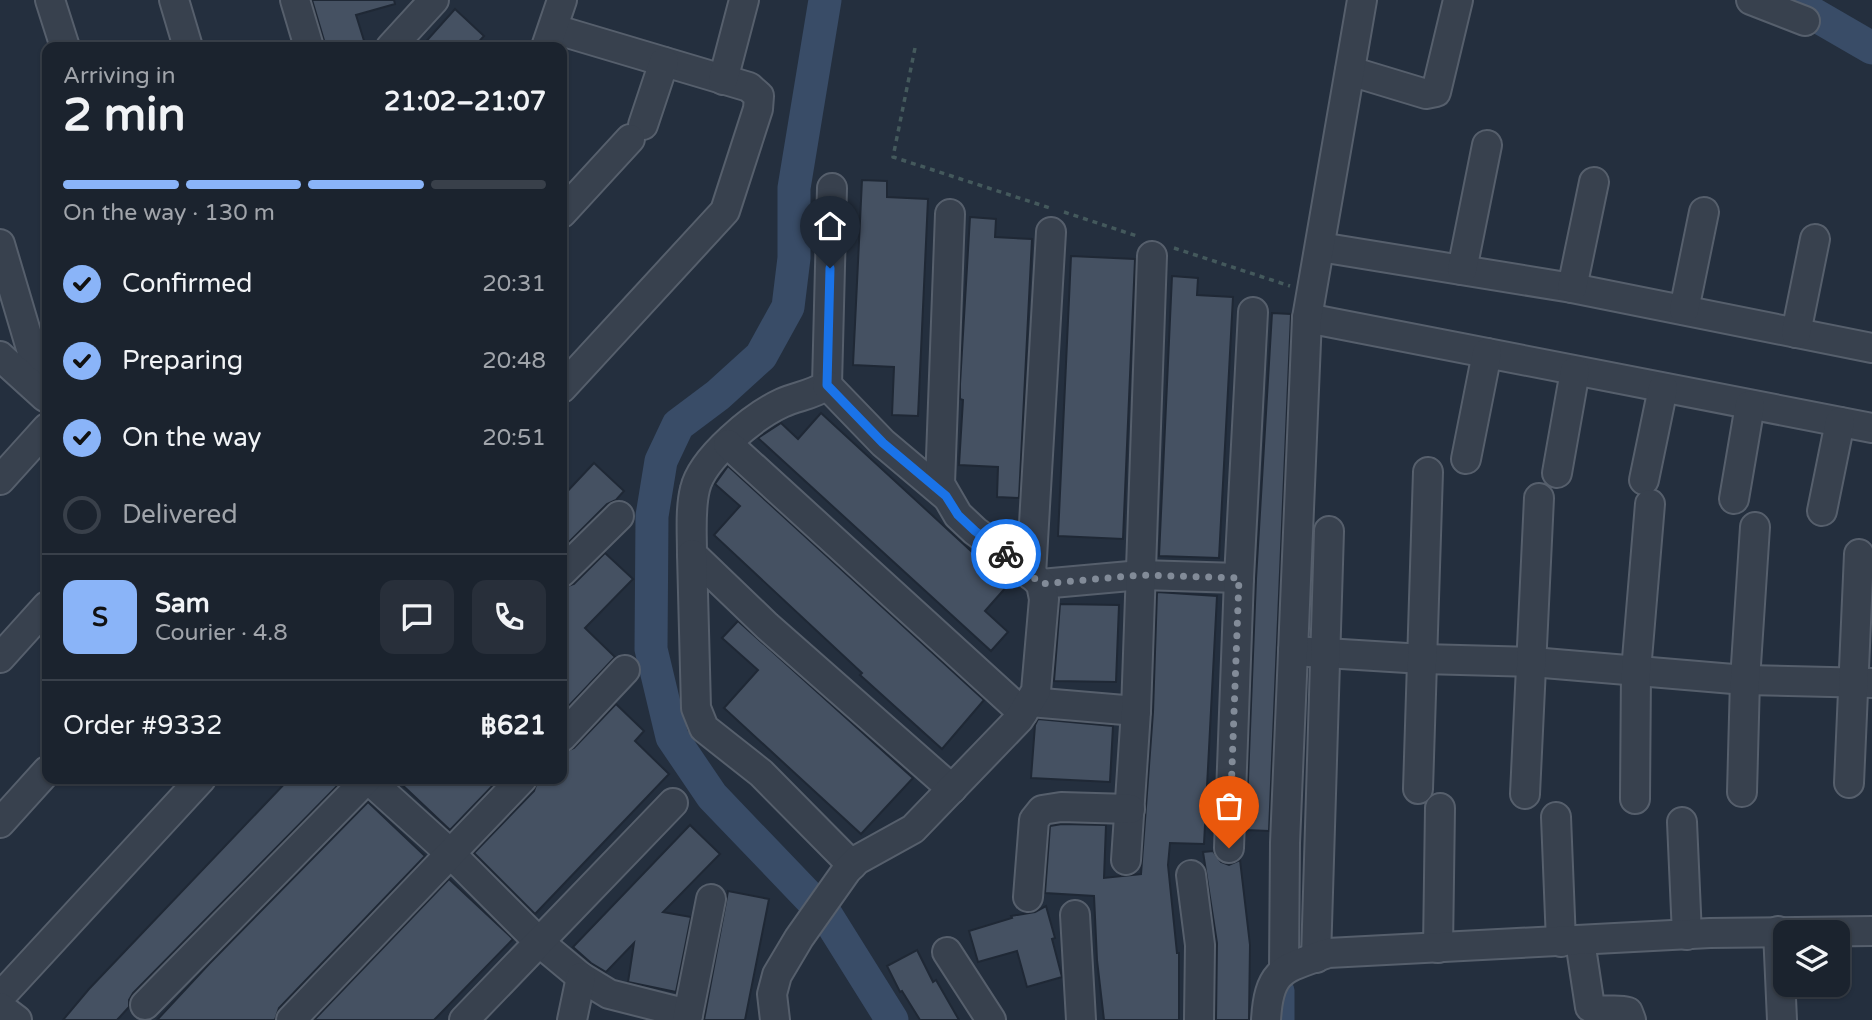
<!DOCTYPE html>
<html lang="en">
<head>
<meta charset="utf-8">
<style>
  body { margin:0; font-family:"Varela Round",sans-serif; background:#282f3a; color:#f1f3f6; height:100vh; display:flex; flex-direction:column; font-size:26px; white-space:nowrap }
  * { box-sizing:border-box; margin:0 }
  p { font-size:23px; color:#a0a4aa }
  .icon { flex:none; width:38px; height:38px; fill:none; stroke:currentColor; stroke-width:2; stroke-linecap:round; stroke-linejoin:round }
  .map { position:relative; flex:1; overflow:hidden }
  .details { position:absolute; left:42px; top:42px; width:525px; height:742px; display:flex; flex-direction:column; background:#1b232e; border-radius:14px; box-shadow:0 2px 5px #0004,0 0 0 2px #39404a }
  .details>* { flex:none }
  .buttons { position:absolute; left:1773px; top:920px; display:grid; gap:14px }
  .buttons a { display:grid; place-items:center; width:77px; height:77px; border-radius:14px; background:#1b232e; box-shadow:0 2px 5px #0004,0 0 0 2px #39404a; font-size:35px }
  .pin { position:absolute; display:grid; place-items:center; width:60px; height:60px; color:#fff; margin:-72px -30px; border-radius:50% 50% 50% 0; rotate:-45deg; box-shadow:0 0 7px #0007 }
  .pin .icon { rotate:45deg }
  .courier { position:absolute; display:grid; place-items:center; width:70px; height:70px; margin:-35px; border:5px solid #1a73e8; border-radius:50%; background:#fff; color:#222; box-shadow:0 2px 9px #0007 }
  .head em { font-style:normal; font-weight:800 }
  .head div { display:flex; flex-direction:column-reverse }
  .head { display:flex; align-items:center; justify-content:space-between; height:119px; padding:0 21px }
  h1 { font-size:46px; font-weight:800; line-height:52px }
  .bar { display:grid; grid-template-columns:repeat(4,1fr); gap:10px 7px; align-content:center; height:84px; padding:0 21px }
  .bar i { height:9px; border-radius:5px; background:#39404a }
  .bar .selected { background:#8ab4f8 }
  .bar p { grid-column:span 4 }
  .line { display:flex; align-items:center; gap:18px; padding:0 21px; border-top:2px solid #39404a }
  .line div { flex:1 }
  .round { display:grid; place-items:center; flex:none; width:74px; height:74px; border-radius:14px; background:#282f3a }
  ol { padding:0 21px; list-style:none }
  li { display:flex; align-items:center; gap:21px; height:77px }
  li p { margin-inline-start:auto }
  li .icon { padding:7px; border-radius:50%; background:#8ab4f8; color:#111; stroke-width:4 }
  li:last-child { color:#a0a4aa }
  li i { width:38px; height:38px; border:4px solid #39404a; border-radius:50% }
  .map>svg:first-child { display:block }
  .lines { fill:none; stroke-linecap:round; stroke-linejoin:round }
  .canal { stroke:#394c67; stroke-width:19 }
  .river { stroke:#394c67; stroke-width:33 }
  .building { fill:#455162; stroke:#1f2835; stroke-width:2 }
  .minor-casing { stroke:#565f6c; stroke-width:32 }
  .path { stroke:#44595c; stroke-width:3.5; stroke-dasharray:5 5; stroke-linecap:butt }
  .minor { stroke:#38414e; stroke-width:28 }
  .done { stroke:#828b98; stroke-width:7; stroke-dasharray:0 12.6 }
  .route { stroke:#1a73e8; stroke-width:9 }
</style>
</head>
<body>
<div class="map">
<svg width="1872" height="1020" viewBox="0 0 1872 1020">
  <rect width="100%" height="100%" fill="#242f3e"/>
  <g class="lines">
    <!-- canal -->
    <polyline class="canal" points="1285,1020 1285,990"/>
    <!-- river -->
    <g class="river">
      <polyline points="825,0 794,188 794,258 788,307 761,356 718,395 678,425 661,461 652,516 651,649 672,737 712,796 827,916 892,1020"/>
      <polyline points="1789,0 1872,48"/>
    </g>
  </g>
  <!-- building -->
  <g class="building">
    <polygon points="312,0 394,0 395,4 356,15 366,47 326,47"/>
    <polygon points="455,9 484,36 474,47 421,47"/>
    <polygon points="862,180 887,181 887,197 928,199 918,416 892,415 894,367 853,365"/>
    <polygon points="970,217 996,219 995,237 1032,239 1019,498 997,497 998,467 959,465 963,400 960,399 960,384"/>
    <polygon points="1071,256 1135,259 1123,539 1058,536"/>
    <polygon points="1172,276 1198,278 1197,295 1233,297 1219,558 1159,556"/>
    <polygon points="1272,313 1291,314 1269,831 1246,830 1256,579"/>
    <polygon points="821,413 1008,585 985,611 1008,632 991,651 758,438 781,423 798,439"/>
    <polygon points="594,463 624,491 616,500 607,504 562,549 562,497"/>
    <polygon points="728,466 984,700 942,749 860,675 862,673 714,535 740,506 715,484"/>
    <polygon points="605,553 633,579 585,628 615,657 562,713 562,588 574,584"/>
    <polygon points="1157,592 1217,596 1204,844 1170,843 1168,865 1177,953 1179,953 1179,1020 1104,1020 1097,960 1094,896 1045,893 1050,826 1062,824 1106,825 1104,878 1141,874 1153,712"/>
    <polygon points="1060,604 1119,605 1116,682 1054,681"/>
    <polygon points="738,621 913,778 861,834 724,708 758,670 722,638"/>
    <polygon points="616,704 644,731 635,741 669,774 535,914 474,853 534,791 538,779 562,779 562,753 574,748"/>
    <polygon points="1038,719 1113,726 1110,782 1031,778 1035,725"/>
    <polygon points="289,779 344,779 133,993 129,1000 129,1007 117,1020 63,1020 89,989"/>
    <polygon points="396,779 499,779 450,830"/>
    <polygon points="368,802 425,856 279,1008 275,1020 157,1020 209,964"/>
    <polygon points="690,825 720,854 663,912 691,917 676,992 628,982 634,943 606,972 591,963 573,947"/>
    <polygon points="1213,851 1221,862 1229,865 1240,860 1250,945 1249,1020 1216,1020 1217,943 1203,852"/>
    <polygon points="449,879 513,939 434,1020 314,1020"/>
    <polygon points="728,891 769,899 745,1020 704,1020"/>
    <polygon points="1046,906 1055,938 1052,939 1062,977 1027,987 1017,951 978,962 969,931 1012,918 1011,916 1035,912"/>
    <polygon points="917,950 933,982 936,980 959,1020 920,1020 902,991 900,992 887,966"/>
  </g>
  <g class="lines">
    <!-- minor casing -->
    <g class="minor-casing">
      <g id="minor">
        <polyline points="50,0 65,47"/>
        <polyline points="174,0 188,47"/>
        <polyline points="295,0 309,47"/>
        <polyline points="1751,0 1805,21"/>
        <polyline points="554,29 749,87 759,96 758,109 725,211 562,388"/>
        <polyline points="391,47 434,0"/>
        <polyline points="546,47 562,0"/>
        <polyline points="1350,71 1426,94 1436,92 1458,0"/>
        <polyline points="723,80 744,0"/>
        <polyline points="643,125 664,62"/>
        <path d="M832,188l-5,197c-14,10 -30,11 -45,18 -28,13 -80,55 -87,86 -5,20 -3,44 -3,65l75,72 185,163"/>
        <polyline points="562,213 630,139"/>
        <polyline points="0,244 45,396"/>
        <polyline points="1320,247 1572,288 1872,348"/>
        <polyline points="1462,270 1487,145"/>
        <polyline points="1572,288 1594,182"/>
        <polyline points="1684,310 1704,212"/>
        <polyline points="1307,318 1872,428"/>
        <polyline points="1796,333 1815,239"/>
        <polyline points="0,356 45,397"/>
        <polyline points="827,385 883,443 946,496"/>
        <polyline points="728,444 1023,713"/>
        <polyline points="1466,459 1487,353"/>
        <polyline points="1557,473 1575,371"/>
        <polyline points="0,480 47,428"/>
        <polyline points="1644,480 1663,388"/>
        <polyline points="1734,499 1750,405"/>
        <polyline points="1822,511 1840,422"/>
        <polyline points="692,554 696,708 704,728 761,773 852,865"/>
        <polyline points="562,572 619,516"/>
        <polyline points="1031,575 1051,232"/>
        <polyline points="1041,584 1141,575 1239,578"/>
        <polyline points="1293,651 1423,659 1532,662 1745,680 1872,683"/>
        <polyline points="0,658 47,606"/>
        <polyline points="1030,702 1136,711"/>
        <polyline points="562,737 625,670"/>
        <polyline points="368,779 451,854 539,942 581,977 609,994 688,1014"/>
        <polyline points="1849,783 1859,554"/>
        <polyline points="1418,789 1428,472"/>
        <polyline points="1742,792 1745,680 1755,527"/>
        <polyline points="1525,794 1539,498"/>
        <polyline points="1635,799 1636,671 1650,504"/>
        <polyline points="1556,817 1561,942"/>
        <polyline points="1682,822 1687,935"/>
        <polyline points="0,823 47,771"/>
        <polyline points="1229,848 1239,578 1253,312"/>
        <polyline points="1126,860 1136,711 1152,256"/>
        <polyline points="1191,875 1200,945 1199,1020"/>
        <polyline points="1028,897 1034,820 1042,810 1061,807 1130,809"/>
        <polyline points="1075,915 1081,1020"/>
        <polyline points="1778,931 1782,1020"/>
        <path d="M1580,941l10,66c12,7 25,1 38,5l3,8"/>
        <polyline points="1438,948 1440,808"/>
        <polyline points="947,952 991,1020"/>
        <polyline points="1316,958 1329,531"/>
        <polyline points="1284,969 1285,843 1307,318 1362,0"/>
        <polyline points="0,997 201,779"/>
        <polyline points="145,1005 367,779"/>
        <polyline points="0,1007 17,1020"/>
        <polyline points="291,1020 522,779"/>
        <polyline points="464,1020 673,803"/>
        <polyline points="572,1020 581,977"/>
        <polyline points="687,1020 711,899"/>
        <polyline points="775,1020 772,994 777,975 799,938 847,870 857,860 913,829 1019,719 1036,691 1044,599 1041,584 1026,569 975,531 958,515 940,484 950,214"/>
        <path d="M1266,1020c3,-52 18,-51 62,-67l382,-20 162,-2"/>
      </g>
    </g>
    <!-- path -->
    <g class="path">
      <polyline points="915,48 893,157 1050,208"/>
      <polyline points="1064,212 1140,237"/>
      <polyline points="1174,248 1290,286"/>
    </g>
    <!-- minor -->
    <use href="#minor" class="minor"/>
  </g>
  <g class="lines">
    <!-- done -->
    <polyline class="done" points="1006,554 1041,584 1141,575 1239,578 1229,848"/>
    <!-- route -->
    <polyline class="route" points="830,268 827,385 883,443 946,496 958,515 975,531 1006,554"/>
  </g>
</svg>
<div class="buttons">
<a><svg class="icon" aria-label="layers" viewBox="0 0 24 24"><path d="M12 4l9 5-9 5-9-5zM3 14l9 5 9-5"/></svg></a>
</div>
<div class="pin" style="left:1229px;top:848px;background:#ea580c"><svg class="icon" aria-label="bag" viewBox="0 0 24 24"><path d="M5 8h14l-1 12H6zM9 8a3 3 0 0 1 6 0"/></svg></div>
<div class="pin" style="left:830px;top:268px;background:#1f2937"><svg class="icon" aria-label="home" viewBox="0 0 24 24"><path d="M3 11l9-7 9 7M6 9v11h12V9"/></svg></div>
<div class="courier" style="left:1006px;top:554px"><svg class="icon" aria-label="bike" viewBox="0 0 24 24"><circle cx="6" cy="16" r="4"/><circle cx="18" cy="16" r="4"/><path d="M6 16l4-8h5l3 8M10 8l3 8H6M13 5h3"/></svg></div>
<section class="details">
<div class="head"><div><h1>2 min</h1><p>Arriving in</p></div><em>21:02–21:07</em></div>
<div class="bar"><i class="selected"></i><i class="selected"></i><i class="selected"></i><i></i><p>On the way · 130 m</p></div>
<ol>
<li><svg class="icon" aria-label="check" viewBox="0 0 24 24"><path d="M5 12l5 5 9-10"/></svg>Confirmed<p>20:31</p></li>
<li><svg class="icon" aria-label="check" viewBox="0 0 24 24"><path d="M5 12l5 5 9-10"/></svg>Preparing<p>20:48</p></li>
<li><svg class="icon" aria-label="check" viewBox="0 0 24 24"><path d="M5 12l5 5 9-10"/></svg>On the way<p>20:51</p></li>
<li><i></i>Delivered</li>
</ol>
<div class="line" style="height:126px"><b class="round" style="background:#8ab4f8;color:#111">S</b><div><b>Sam</b><p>Courier · 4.8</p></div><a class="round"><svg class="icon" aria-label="chat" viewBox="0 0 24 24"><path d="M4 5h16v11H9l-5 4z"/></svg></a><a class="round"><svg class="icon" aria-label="phone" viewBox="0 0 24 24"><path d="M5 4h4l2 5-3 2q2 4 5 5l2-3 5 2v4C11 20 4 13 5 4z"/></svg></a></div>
<div class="line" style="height:91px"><div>Order #9332</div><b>฿621</b></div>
</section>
</div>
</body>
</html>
